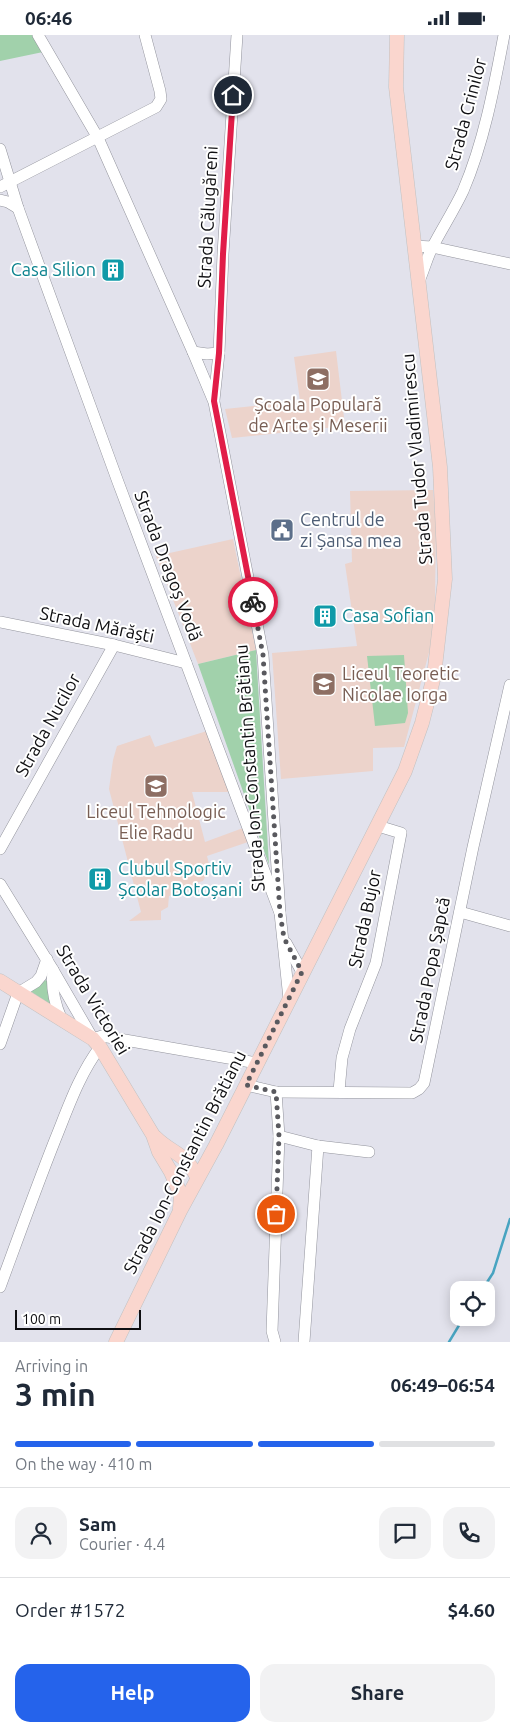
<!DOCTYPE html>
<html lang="en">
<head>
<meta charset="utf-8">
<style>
  body { margin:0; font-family:Ubuntu,sans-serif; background:#f2f2f3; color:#1f2937; height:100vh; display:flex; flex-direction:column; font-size:19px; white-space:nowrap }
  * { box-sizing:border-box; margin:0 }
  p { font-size:16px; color:#747a83 }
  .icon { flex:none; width:28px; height:28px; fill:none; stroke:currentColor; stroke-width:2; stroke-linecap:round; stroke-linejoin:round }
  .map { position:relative; height:1307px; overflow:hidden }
  .details { display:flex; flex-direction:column; background:#fff; flex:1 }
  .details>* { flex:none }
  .buttons { position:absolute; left:450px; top:1246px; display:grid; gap:10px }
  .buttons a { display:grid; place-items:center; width:45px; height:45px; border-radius:10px; background:#fff; box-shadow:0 2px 12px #0003; font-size:25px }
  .scale { position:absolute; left:15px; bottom:12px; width:126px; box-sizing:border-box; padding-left:5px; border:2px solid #0f0f12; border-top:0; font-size:14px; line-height:18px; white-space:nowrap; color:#0f0f12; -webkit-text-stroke:4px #fff; paint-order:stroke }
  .pin { position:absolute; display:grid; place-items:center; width:42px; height:42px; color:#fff; margin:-21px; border:2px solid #fff; border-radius:50%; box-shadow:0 1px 5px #0007 }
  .courier { position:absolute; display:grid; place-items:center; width:50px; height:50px; margin:-25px; border:4px solid #e11d48; border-radius:50%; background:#fff; color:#222; box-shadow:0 1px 6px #0007 }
  .summary em { font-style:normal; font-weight:700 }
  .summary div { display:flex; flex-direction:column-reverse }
  .summary { display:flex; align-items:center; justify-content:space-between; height:85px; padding:0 15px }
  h1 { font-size:32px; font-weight:700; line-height:38px }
  .bar { display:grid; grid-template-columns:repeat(4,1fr); gap:8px 5px; align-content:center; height:60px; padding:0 15px }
  .bar i { height:6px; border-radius:4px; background:#e0e1e3 }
  .bar .active { background:#2563eb }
  .bar p { grid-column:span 4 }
  .line { display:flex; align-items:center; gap:12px; padding:0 15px; border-top:1px solid #e0e1e3 }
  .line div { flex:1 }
  .round { display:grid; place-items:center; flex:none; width:52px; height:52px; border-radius:15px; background:#f2f2f3 }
  .action { display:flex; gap:10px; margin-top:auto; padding:10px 15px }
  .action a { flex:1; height:58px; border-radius:15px; background:#2563eb; color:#fff; font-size:20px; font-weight:700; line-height:58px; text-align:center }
  .action a+a { background:#f2f2f3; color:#1f2937 }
  .status { display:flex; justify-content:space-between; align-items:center; height:35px; padding:0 25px; background:#fff; direction:ltr }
  .status svg { height:14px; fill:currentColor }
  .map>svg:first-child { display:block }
  .education { fill:#ecd3cb }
  .green { fill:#a1d1ab }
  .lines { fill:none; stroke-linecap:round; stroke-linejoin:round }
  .stream { stroke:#48a4c1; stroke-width:2.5 }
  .minor-casing { stroke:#93949d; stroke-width:12 }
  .major-casing { stroke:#c1c1c1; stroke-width:15 }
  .minor { stroke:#fff; stroke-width:11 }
  .major { stroke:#fad6ce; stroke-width:14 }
  .done { stroke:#59595e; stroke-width:5; stroke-dasharray:0 9 }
  .route { stroke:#e11d48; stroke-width:6 }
  .labels { text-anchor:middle; stroke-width:4; stroke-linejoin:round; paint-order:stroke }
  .street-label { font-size:18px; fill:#0f0f12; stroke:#fff }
  .culture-label { font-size:18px; fill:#0d838f; stroke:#fff; text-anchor:start }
  .education-label { font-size:18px; fill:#785e54; stroke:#fff }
  .service-label { font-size:18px; fill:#4e5e75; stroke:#fff; text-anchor:start }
</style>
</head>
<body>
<div class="status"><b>06:46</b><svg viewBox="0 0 49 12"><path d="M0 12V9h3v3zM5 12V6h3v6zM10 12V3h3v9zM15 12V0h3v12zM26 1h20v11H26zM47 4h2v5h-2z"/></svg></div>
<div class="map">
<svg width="510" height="1307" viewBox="0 0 510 1307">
  <rect width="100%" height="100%" fill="#e2e2ec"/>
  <!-- education -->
  <g class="education">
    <polygon points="336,316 345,391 232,403 225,374 300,366 294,322"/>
    <polygon points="433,455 436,490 435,567 432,606 404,712 373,713 373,736 281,744 272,618 357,611 345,529 352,527 350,456"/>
    <polygon points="233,504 256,615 198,629 156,521"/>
    <polygon points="207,696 229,757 192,757 205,807 243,793 248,807 207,821 210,833 203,846 196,848 193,854 169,861 168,872 161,876 161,885 129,886 141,877 109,754 113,725 117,711 150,700 155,712"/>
  </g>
  <!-- green -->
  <g class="green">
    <polygon points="0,0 32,0 43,17 0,26"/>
    <polygon points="256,615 257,633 269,830 198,629"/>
    <polygon points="404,620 408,678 405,688 375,691 367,621"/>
    <polygon points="45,945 47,946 52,971 30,956"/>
  </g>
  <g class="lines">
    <!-- stream -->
    <g class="stream">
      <polyline points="482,1255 493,1238 510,1184"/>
      <polyline points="449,1307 464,1282"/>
    </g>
    <!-- minor casing -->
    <g class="minor-casing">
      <g id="minor">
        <polyline points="38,0 98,103 193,317 214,367 263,620 280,878"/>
        <polyline points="0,114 18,173 118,447 280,878 289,964"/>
        <polyline points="0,152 156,72 161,64 160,56 145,0"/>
        <polyline points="0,165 8,167 18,173"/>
        <polyline points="414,211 432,212 510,229"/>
        <path d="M419,246c5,-11 8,-24 14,-35 10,-19 21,-36 30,-55 21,-49 31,-103 41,-156"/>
        <polyline points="193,317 207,319 219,318"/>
        <polyline points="214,365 219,318 223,219 237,0"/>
        <polyline points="0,587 114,610 186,628"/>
        <polyline points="0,814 114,610"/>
        <polyline points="0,849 53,935 93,1004 102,1001 257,1028"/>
        <polyline points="460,877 510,891"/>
        <polyline points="286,908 302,937"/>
        <path d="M53,935c-2,17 1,32 8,48"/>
        <polyline points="0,1009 18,958 36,947 41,941 47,924"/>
        <polyline points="246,1050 276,1057 412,1058 419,1054 424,1048 473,812 510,650"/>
        <polyline points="339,1056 342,1023 350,994 376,928 401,798 378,791"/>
        <polyline points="279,1101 318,1111 369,1117"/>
        <path d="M0,1252c18,-49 36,-99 55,-147 13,-32 24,-65 45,-93"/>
        <polyline points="275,1307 272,1296 279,1101 276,1057"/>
        <polyline points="304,1307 318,1111"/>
      </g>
    </g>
    <!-- major casing -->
    <g class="major-casing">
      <g id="major">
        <polyline points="0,946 93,1004 100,1012 153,1100 159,1117 171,1137 181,1160 180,1173"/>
        <path d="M155,1102c17,17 30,15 42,40"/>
        <polyline points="116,1307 180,1176 216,1110 405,736 422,688 434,641 445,544 440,432 396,52 397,0"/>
      </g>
    </g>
    <!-- minor -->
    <use href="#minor" class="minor"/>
    <!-- major -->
    <use href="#major" class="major"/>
  </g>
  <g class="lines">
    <!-- done -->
    <polyline class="done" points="253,567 263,620 280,878 284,903 302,937 246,1050 276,1057 279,1101 276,1179"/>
    <!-- route -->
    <polyline class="route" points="233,60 223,219 219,318 214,366 253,567"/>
  </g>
  <!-- icons -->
  <defs>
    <g id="building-square" transform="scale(1.25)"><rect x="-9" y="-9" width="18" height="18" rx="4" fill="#0f9aa8" stroke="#fff"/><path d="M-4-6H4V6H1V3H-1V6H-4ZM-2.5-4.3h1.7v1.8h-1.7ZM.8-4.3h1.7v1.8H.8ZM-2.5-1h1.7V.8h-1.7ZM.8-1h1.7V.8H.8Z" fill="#fff"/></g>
    <g id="school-square" transform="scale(1.25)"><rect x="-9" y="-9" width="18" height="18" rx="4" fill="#8d6e63" stroke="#fff"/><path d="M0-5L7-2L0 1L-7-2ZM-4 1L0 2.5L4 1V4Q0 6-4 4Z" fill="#fff"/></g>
    <g id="civic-square" transform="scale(1.25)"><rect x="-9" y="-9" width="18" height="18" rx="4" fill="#5c6f8a" stroke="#fff"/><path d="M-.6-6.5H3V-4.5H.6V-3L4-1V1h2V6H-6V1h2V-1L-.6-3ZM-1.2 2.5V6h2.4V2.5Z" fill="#fff"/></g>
    <g id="university-square" transform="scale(1.25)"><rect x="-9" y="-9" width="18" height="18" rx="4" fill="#8d6e63" stroke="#fff"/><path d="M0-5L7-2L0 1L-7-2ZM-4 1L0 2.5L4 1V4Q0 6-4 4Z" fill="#fff"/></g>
  </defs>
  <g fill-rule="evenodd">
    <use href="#building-square" x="113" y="235"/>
    <use href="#school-square" x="318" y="344"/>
    <use href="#civic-square" x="282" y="495"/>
    <use href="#building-square" x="325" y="581"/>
    <use href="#university-square" x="324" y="649"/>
    <use href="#university-square" x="156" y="751"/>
    <use href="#building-square" x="100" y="844"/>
  </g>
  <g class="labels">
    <!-- street labels -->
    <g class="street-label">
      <text transform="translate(466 79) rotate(-75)" y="6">Strada Crinilor</text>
      <text transform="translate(208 182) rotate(-87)" y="6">Strada Călugăreni</text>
      <text transform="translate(417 424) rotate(-95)" y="6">Strada Tudor Vladimirescu</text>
      <text transform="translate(168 531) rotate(69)" y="6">Strada Dragoș Vodă</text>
      <text transform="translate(97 590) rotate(12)" y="6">Strada Mărăști</text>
      <text transform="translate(48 690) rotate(-61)" y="6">Strada Nucilor</text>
      <text transform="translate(250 733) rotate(-94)" y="6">Strada Ion-Constantin Brătianu</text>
      <text transform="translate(365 884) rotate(-78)" y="6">Strada Bujor</text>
      <text transform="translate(430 935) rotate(-79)" y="6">Strada Popa Șapcă</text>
      <text transform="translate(93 965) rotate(59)" y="6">Strada Victoriei</text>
      <text transform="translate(185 1127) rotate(-63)" y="6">Strada Ion-Constantin Brătianu</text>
    </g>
    <!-- culture labels -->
    <g class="culture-label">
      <text x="96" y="241" text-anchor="end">Casa Silion</text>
      <text x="342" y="587">Casa Sofian</text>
      <text x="118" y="840">Clubul Sportiv<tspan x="118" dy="21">Școlar Botoșani</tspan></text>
    </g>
    <!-- education labels -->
    <g class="education-label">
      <text x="318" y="376">Școala Populară<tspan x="318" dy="21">de Arte și Meserii</tspan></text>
      <text x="342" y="645" text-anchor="start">Liceul Teoretic<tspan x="342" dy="21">Nicolae Iorga</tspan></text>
      <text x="156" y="783">Liceul Tehnologic<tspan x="156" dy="21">Elie Radu</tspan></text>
    </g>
    <!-- service labels -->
    <g class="service-label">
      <text x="300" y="491">Centrul de<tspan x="300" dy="21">zi Șansa mea</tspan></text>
    </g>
  </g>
</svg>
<div class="buttons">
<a><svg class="icon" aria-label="locate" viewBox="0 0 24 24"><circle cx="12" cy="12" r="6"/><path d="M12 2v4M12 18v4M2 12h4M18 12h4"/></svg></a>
</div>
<div class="scale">100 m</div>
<div class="pin" style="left:276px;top:1179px;background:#ea580c"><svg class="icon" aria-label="bag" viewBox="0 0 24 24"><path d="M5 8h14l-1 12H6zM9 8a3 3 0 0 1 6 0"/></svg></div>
<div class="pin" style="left:233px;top:60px;background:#1f2937"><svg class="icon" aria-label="home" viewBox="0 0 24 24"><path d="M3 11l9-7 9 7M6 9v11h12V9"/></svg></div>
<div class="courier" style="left:253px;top:567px"><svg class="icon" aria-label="bike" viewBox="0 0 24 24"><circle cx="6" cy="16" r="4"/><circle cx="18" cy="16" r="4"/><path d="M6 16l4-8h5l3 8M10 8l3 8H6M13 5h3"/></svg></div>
</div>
<section class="details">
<div class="summary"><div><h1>3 min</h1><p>Arriving in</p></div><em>06:49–06:54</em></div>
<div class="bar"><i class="active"></i><i class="active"></i><i class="active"></i><i></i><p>On the way · 410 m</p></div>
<div class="line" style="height:90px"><a class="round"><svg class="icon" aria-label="person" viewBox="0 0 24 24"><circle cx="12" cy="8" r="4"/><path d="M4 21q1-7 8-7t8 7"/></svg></a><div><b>Sam</b><p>Courier · 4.4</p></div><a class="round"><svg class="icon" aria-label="chat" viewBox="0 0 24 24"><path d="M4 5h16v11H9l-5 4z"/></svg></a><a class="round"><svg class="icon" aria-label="phone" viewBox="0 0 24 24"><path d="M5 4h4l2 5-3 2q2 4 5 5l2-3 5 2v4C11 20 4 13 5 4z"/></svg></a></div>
<div class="line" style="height:65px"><div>Order #1572</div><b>$4.60</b></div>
<div class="action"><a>Help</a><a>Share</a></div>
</section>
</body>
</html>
